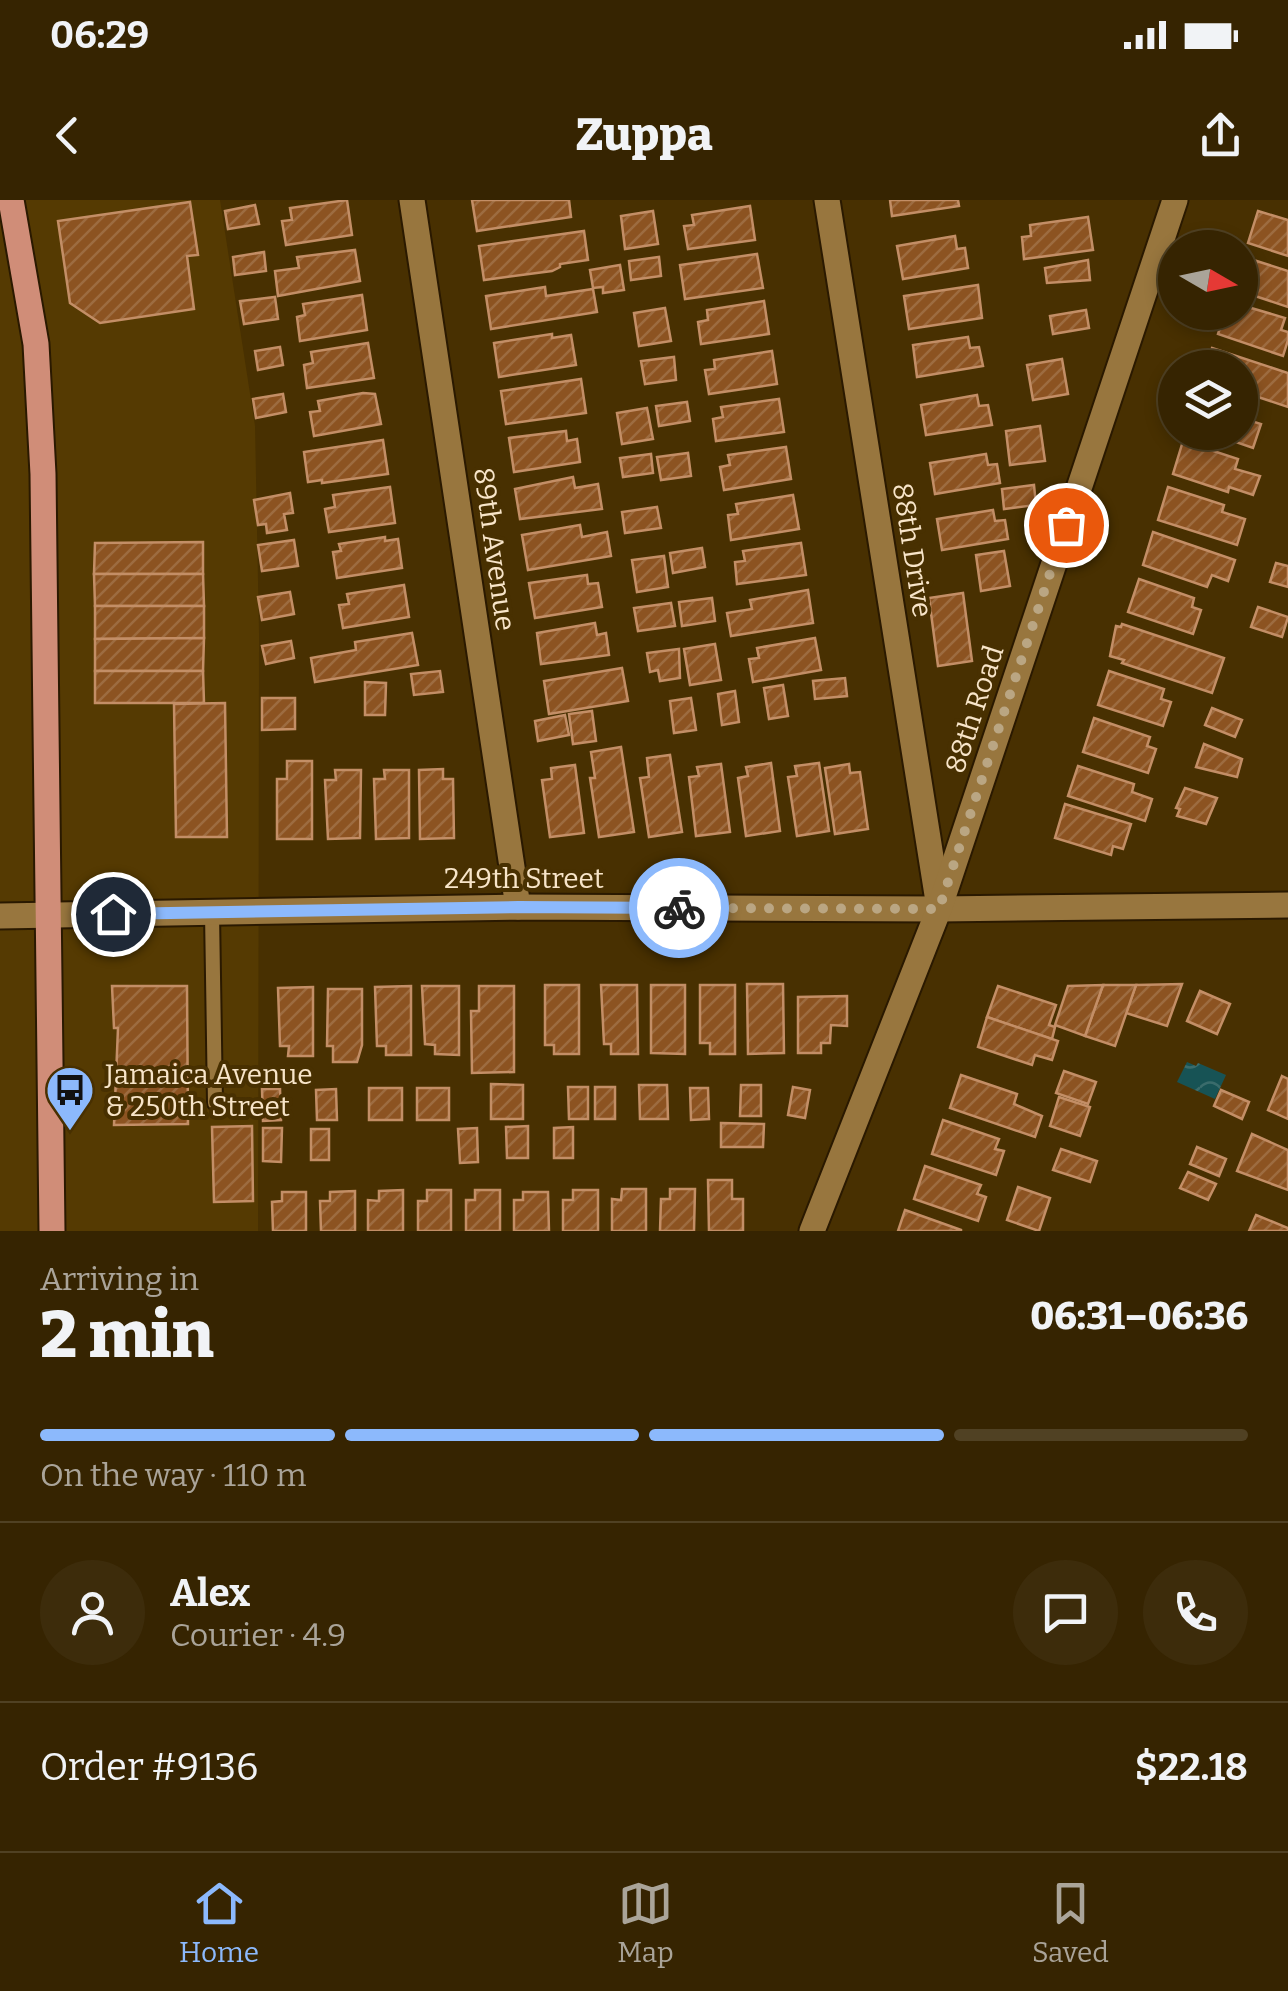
<!DOCTYPE html>
<html lang="en">
<head>
<meta charset="utf-8">
<style>
  body { margin:0; font-family:Bitter,serif; background:#3d2c0b; color:#f1f3f6; height:100vh; display:flex; flex-direction:column; font-size:38px; white-space:nowrap }
  * { box-sizing:border-box; margin:0 }
  p { font-size:32px; color:#aaa499 }
  .icon { flex:none; width:55px; height:55px; fill:none; stroke:currentColor; stroke-width:2; stroke-linecap:round; stroke-linejoin:round }
  .map { position:relative; height:1031px; overflow:hidden }
  .drawer { display:flex; flex-direction:column; background:#362401; flex:1 }
  .drawer>* { flex:none }
  .needle { width:65px; rotate:99deg }
  .fabs { position:absolute; left:1158px; top:30px; display:grid; gap:20px }
  .fabs a { display:grid; place-items:center; width:100px; height:100px; border-radius:50%; background:#362401; box-shadow:0 5px 15px #0003,0 0 0 2px #504123; font-size:50px }
  .pin { position:absolute; display:grid; place-items:center; width:85px; height:85px; color:#fff; margin:-42px; border:5px solid #fff; border-radius:50%; box-shadow:0 2px 10px #0007 }
  .courier { position:absolute; display:grid; place-items:center; width:100px; height:100px; margin:-50px; border:8px solid #8cb9fc; border-radius:50%; background:#fff; color:#222; box-shadow:0 2px 12px #0007 }
  .headline em { font-style:normal; font-weight:800 }
  .headline div { display:flex; flex-direction:column-reverse }
  .headline { display:flex; align-items:center; justify-content:space-between; height:170px; padding:0 40px }
  h1 { font-size:65px; font-weight:800; line-height:75px }
  .bar { display:grid; grid-template-columns:repeat(4,1fr); gap:15px 10px; align-content:center; height:120px; padding:0 40px }
  .bar i { height:12px; border-radius:8px; background:#504123 }
  .bar .selected { background:#8cb9fc }
  .bar p { grid-column:span 4 }
  .line { display:flex; align-items:center; gap:25px; padding:0 40px; border-top:2px solid #504123 }
  .line div { flex:1 }
  .round { display:grid; place-items:center; flex:none; width:105px; height:105px; border-radius:52px; background:#3d2c0b }
  .status { display:flex; justify-content:space-between; align-items:center; height:70px; padding:0 50px; background:#362401; direction:ltr }
  .status svg { height:28px; fill:currentColor }
  header { display:flex; justify-content:space-between; align-items:center; height:130px; padding:0 40px; background:#362401; font-size:45px; font-weight:800 }
  .dock { display:flex; justify-content:space-around; align-items:center; height:140px; border-top:2px solid #504123; background:#362401; font-size:28px; color:#aaa499 }
  .dock a { display:grid; justify-items:center; gap:5px }
  .dock .selected { color:#8cb9fc }
  .map>svg:first-child { display:block }
  .built { fill:#553a02 }
  .water { fill:url(#water-waves) }
  .building { fill:url(#building-hatch); stroke:#c38e66; stroke-width:2.5 }
  .lines { fill:none; stroke-linecap:round; stroke-linejoin:round }
  .lane-casing { stroke:#2a1900; stroke-width:18 }
  .street-casing { stroke:#2a1900; stroke-width:29 }
  .primary-casing { stroke:#2a1900; stroke-width:29 }
  .lane { stroke:#98763e; stroke-width:14 }
  .street { stroke:#98763e; stroke-width:25 }
  .primary { stroke:#d08d78; stroke-width:25 }
  .done { stroke:#baa683; stroke-width:10; stroke-dasharray:0 18 }
  .route { stroke:#8cb9fc; stroke-width:12 }
  .labels { text-anchor:middle; stroke-width:8; stroke-linejoin:round; paint-order:stroke }
  .street-label { font-size:28px; fill:#f8e5c9; stroke:#483001 }
  .poi-label { font-size:28px; fill:#f8e5c9; stroke:#483001; text-anchor:start }
</style>
</head>
<body>
<div class="status"><b>06:29</b><svg viewBox="0 0 49 12"><path d="M0 12V9h3v3zM5 12V6h3v6zM10 12V3h3v9zM15 12V0h3v12zM26 1h20v11H26zM47 4h2v5h-2z"/></svg></div>
<header><svg class="icon" aria-label="back" viewBox="0 0 24 24"><path d="M15 5l-7 7 7 7"/></svg>Zuppa<svg class="icon" aria-label="share" viewBox="0 0 24 24"><path d="M12 15V3M7 8l5-5 5 5M5 13v7h14v-7"/></svg></header>
<div class="map">
<svg width="1288" height="1031" viewBox="0 0 1288 1031">
  <defs>
    <pattern id="water-waves" width="16" height="10" patternUnits="userSpaceOnUse" patternTransform="scale(2.5)"><rect width="16" height="10" fill="#175355"/><path d="M0 5q4-4 8 0t8 0" fill="none" stroke="#3a6c6c"/></pattern>
    <pattern id="building-hatch" width="6" height="6" patternUnits="userSpaceOnUse" patternTransform="scale(2.5)"><rect width="6" height="6" fill="#8c5321"/><path d="M-1 1l2-2M0 6l6-6M5 7l2-2" fill="none" stroke="#9d6c40"/></pattern>
  </defs>
  <rect width="100%" height="100%" fill="#483001"/>
  <!-- built -->
  <polygon class="built" points="0,0 220,0 255,226 259,434 258,1031 0,1031"/>
  <!-- water -->
  <polygon class="water" points="1187,862 1196,866 1198,863 1226,875 1215,899 1177,882"/>
  <!-- building -->
  <g class="building">
    <polygon points="347,0 352,35 286,45 282,21 292,20 290,8"/>
    <polygon points="472,0 569,0 571,17 477,31"/>
    <polygon points="890,0 958,0 959,6 892,16"/>
    <polygon points="190,2 198,55 187,56 194,109 100,123 70,103 58,21"/>
    <polygon points="255,5 259,24 228,29 225,11"/>
    <polygon points="750,6 755,40 688,49 684,26 694,25 692,15"/>
    <polygon points="653,11 658,44 625,49 621,16"/>
    <polygon points="1258,11 1288,20 1288,56 1248,43"/>
    <polygon points="1088,17 1093,50 1024,59 1022,37 1031,36 1030,25"/>
    <polygon points="584,31 588,60 560,64 560,67 552,71 484,80 479,46"/>
    <polygon points="955,36 957,49 965,48 968,68 903,79 897,46"/>
    <polygon points="355,50 360,81 278,96 275,71 299,68 297,57"/>
    <polygon points="264,52 266,71 235,75 233,57"/>
    <polygon points="757,54 763,88 685,99 680,65"/>
    <polygon points="659,57 661,76 631,80 629,61"/>
    <polygon points="1244,57 1288,71 1288,107 1240,91 1240,70"/>
    <polygon points="1088,60 1090,80 1047,83 1045,68"/>
    <polygon points="620,65 624,90 603,93 603,87 593,88 590,70"/>
    <polygon points="978,85 982,118 909,129 904,96"/>
    <polygon points="545,87 546,96 593,89 597,112 491,129 486,96"/>
    <polygon points="362,95 367,130 300,141 297,117 305,115 303,104"/>
    <polygon points="275,97 278,119 244,124 240,101"/>
    <polygon points="764,101 769,134 701,144 698,122 708,120 707,110"/>
    <polygon points="1241,105 1285,118 1281,130 1288,132 1288,140 1283,156 1218,134 1225,112 1240,112"/>
    <polygon points="665,108 671,141 639,146 634,113"/>
    <polygon points="1086,110 1089,128 1053,134 1050,116"/>
    <polygon points="552,134 552,138 571,135 576,165 499,177 494,143"/>
    <polygon points="968,137 970,148 979,147 983,166 917,177 913,145"/>
    <polygon points="368,143 374,178 307,188 304,165 313,163 311,152"/>
    <polygon points="280,147 283,165 258,170 255,151"/>
    <polygon points="1212,148 1288,173 1288,207 1240,191 1240,168 1206,168"/>
    <polygon points="772,151 777,184 709,194 705,170 715,169 714,160"/>
    <polygon points="674,157 676,180 645,184 641,161"/>
    <polygon points="1062,159 1068,194 1033,200 1027,165"/>
    <polygon points="581,179 586,213 506,224 501,191"/>
    <polygon points="363,193 375,194 381,224 314,236 310,212 320,211 318,201"/>
    <polygon points="283,194 286,212 256,218 253,199"/>
    <polygon points="977,195 979,206 988,205 992,225 926,235 921,205"/>
    <polygon points="779,199 784,232 716,241 713,219 723,217 721,207"/>
    <polygon points="687,202 690,221 659,226 656,206"/>
    <polygon points="647,208 653,239 622,244 617,213"/>
    <polygon points="1240,209 1253,214 1251,221 1261,224 1253,248 1207,232 1240,232"/>
    <polygon points="1040,226 1045,261 1010,265 1006,231"/>
    <polygon points="566,231 567,241 577,239 580,262 514,272 509,238"/>
    <polygon points="383,240 388,274 322,283 322,280 308,282 304,252"/>
    <polygon points="1183,241 1238,259 1235,269 1260,276 1253,295 1229,287 1228,292 1173,274"/>
    <polygon points="786,247 791,279 724,290 720,267 730,265 728,255"/>
    <polygon points="688,253 691,276 661,280 657,257"/>
    <polygon points="651,254 653,273 623,277 620,258"/>
    <polygon points="986,254 988,265 997,264 1000,283 935,294 930,263"/>
    <polygon points="573,277 575,288 598,284 602,309 520,319 515,289"/>
    <polygon points="1034,285 1036,305 1004,309 1002,289"/>
    <polygon points="390,287 395,323 329,332 325,309 335,307 333,295"/>
    <polygon points="1168,287 1224,305 1222,312 1245,319 1237,345 1158,320"/>
    <polygon points="290,293 293,313 284,314 287,330 267,333 266,324 258,325 254,300"/>
    <polygon points="793,295 799,329 731,340 728,315 738,314 736,304"/>
    <polygon points="657,307 661,328 625,333 622,312"/>
    <polygon points="993,310 995,321 1005,320 1008,339 942,350 937,319"/>
    <polygon points="580,325 582,337 607,332 611,356 528,370 522,335"/>
    <polygon points="1153,332 1235,360 1228,381 1212,375 1207,387 1143,365"/>
    <polygon points="385,337 385,341 398,339 402,368 337,378 333,352 341,351 339,344"/>
    <polygon points="294,340 298,366 262,371 258,345"/>
    <polygon points="203,342 203,374 94,374 95,343"/>
    <polygon points="801,343 806,375 737,384 735,362 745,361 743,351"/>
    <polygon points="702,348 705,367 673,373 670,353"/>
    <polygon points="1004,351 1010,386 981,391 976,355"/>
    <polygon points="664,356 668,387 637,392 632,360"/>
    <polygon points="1276,363 1288,366 1288,387 1270,382"/>
    <polygon points="94,374 203,374 204,406 95,406"/>
    <polygon points="587,375 588,384 598,383 602,407 535,418 529,383"/>
    <polygon points="1139,379 1194,398 1192,407 1201,410 1193,434 1128,412"/>
    <polygon points="404,385 409,417 343,428 339,405 349,404 347,394"/>
    <polygon points="808,390 813,423 731,436 727,413 752,409 750,400"/>
    <polygon points="290,392 294,414 262,420 258,397"/>
    <polygon points="963,393 972,461 938,466 929,398"/>
    <polygon points="712,398 715,421 682,426 679,402"/>
    <polygon points="671,403 675,426 638,431 634,408"/>
    <polygon points="95,406 204,406 204,438 95,439"/>
    <polygon points="1258,407 1288,417 1282,437 1251,427"/>
    <polygon points="595,423 597,435 606,433 609,455 541,464 537,433"/>
    <polygon points="1122,424 1224,458 1212,493 1122,463 1124,460 1110,456 1116,426 1121,427"/>
    <polygon points="412,433 418,465 315,482 311,458 356,450 355,442"/>
    <polygon points="204,438 203,471 95,471 95,439"/>
    <polygon points="815,438 821,470 753,482 749,459 759,458 757,448"/>
    <polygon points="291,441 294,458 266,464 262,446"/>
    <polygon points="715,444 721,480 690,485 684,449"/>
    <polygon points="679,449 680,478 660,481 658,470 650,472 647,453"/>
    <polygon points="622,468 628,501 549,514 544,481"/>
    <polygon points="95,471 203,471 204,503 95,503"/>
    <polygon points="440,471 443,492 414,495 411,474"/>
    <polygon points="1109,471 1164,489 1161,499 1171,502 1163,526 1098,505"/>
    <polygon points="845,478 847,496 815,499 813,481"/>
    <polygon points="365,482 386,483 385,515 365,515"/>
    <polygon points="783,485 788,516 769,519 764,488"/>
    <polygon points="735,491 739,522 722,525 718,494"/>
    <polygon points="262,498 295,498 295,529 262,530"/>
    <polygon points="691,498 696,530 674,533 670,501"/>
    <polygon points="225,503 227,637 176,637 174,504"/>
    <polygon points="1212,508 1242,520 1235,537 1205,525"/>
    <polygon points="592,511 596,541 573,544 569,514"/>
    <polygon points="565,515 569,535 538,541 535,521"/>
    <polygon points="1094,518 1150,537 1147,546 1156,549 1148,573 1083,552"/>
    <polygon points="1204,544 1242,559 1237,577 1196,567"/>
    <polygon points="621,547 634,632 599,637 590,578 595,578 591,552"/>
    <polygon points="670,555 682,632 649,637 640,578 649,577 647,558"/>
    <polygon points="287,561 312,561 312,639 277,639 277,579 287,579"/>
    <polygon points="771,563 780,631 746,636 738,578 748,576 746,567"/>
    <polygon points="819,563 829,631 797,636 788,577 797,576 795,566"/>
    <polygon points="721,564 730,632 696,636 689,577 699,576 697,567"/>
    <polygon points="849,564 850,573 860,572 868,629 835,634 825,568"/>
    <polygon points="575,565 584,633 550,637 542,580 552,579 551,568"/>
    <polygon points="1078,566 1134,584 1132,592 1152,599 1145,621 1068,596"/>
    <polygon points="443,569 443,579 453,579 454,638 420,639 419,570"/>
    <polygon points="335,570 361,570 360,638 328,639 325,580 336,580"/>
    <polygon points="384,570 409,570 409,638 376,639 374,579 385,579"/>
    <polygon points="1185,588 1217,598 1206,624 1177,616 1180,609 1176,608"/>
    <polygon points="1065,604 1131,624 1123,649 1113,646 1111,655 1055,638"/>
    <polygon points="747,784 783,784 784,853 748,854"/>
    <polygon points="1182,784 1167,826 1126,813 1136,785"/>
    <polygon points="545,785 579,785 579,854 554,854 554,845 545,845"/>
    <polygon points="601,785 637,785 638,854 611,854 611,844 604,844"/>
    <polygon points="651,785 685,785 685,854 651,853"/>
    <polygon points="700,785 735,785 735,854 710,854 710,843 700,843"/>
    <polygon points="1103,785 1136,785 1115,846 1085,836"/>
    <polygon points="1103,785 1085,836 1055,825 1068,786"/>
    <polygon points="112,786 187,786 188,924 114,925 118,828 114,828"/>
    <polygon points="411,786 411,855 386,855 386,846 377,846 375,787"/>
    <polygon points="422,786 459,786 459,855 435,854 435,845 425,844"/>
    <polygon points="479,786 514,786 514,872 472,873 471,811 479,811"/>
    <polygon points="998,786 1056,805 1049,825 1055,827 1052,839 987,817"/>
    <polygon points="313,787 313,856 288,856 289,846 280,846 278,788"/>
    <polygon points="328,789 362,789 362,845 357,862 333,862 333,846 327,846"/>
    <polygon points="1200,791 1230,804 1217,834 1187,821"/>
    <polygon points="847,796 847,826 831,825 830,843 821,843 821,853 798,853 798,797"/>
    <polygon points="987,817 1058,841 1052,860 1035,855 1032,865 978,847"/>
    <polygon points="1064,871 1096,882 1088,904 1056,893"/>
    <polygon points="961,875 1017,894 1014,904 1042,916 1035,937 950,908"/>
    <polygon points="1282,876 1288,879 1288,919 1268,910"/>
    <polygon points="491,884 523,885 523,919 491,919"/>
    <polygon points="639,885 667,885 668,919 640,919"/>
    <polygon points="741,885 761,885 761,916 740,916"/>
    <polygon points="568,887 588,887 588,919 569,919"/>
    <rect x="595" y="887" width="20" height="32"/>
    <polygon points="793,887 810,890 805,918 788,915"/>
    <rect x="369" y="888" width="33" height="32"/>
    <rect x="417" y="888" width="32" height="32"/>
    <polygon points="690,888 708,888 709,919 691,920"/>
    <polygon points="262,889 280,889 281,920 263,921"/>
    <polygon points="336,889 337,920 317,920 316,890"/>
    <polygon points="1221,890 1249,902 1242,919 1214,906"/>
    <polygon points="1059,897 1090,907 1080,936 1050,926"/>
    <polygon points="943,920 999,939 995,949 1004,951 996,975 932,954"/>
    <polygon points="721,923 764,924 763,947 721,947"/>
    <polygon points="252,926 253,1001 214,1002 212,927"/>
    <polygon points="528,926 528,958 507,958 506,927"/>
    <polygon points="573,927 573,958 554,958 554,928"/>
    <polygon points="263,928 282,928 281,962 263,961"/>
    <polygon points="477,928 478,962 460,963 458,929"/>
    <rect x="311" y="929" width="18" height="31"/>
    <polygon points="1252,934 1288,950 1288,990 1237,971"/>
    <polygon points="1197,947 1226,959 1219,976 1190,964"/>
    <polygon points="1061,949 1097,961 1090,982 1053,970"/>
    <polygon points="925,966 981,985 977,994 986,997 978,1021 914,999"/>
    <polygon points="1188,972 1216,984 1208,1000 1180,988"/>
    <polygon points="708,980 732,980 732,999 743,999 743,1031 709,1031"/>
    <polygon points="1018,987 1050,998 1039,1031 1007,1020"/>
    <polygon points="622,989 646,989 646,1031 612,1031 612,999 621,1000"/>
    <polygon points="670,989 695,989 694,1031 660,1031 661,999 670,999"/>
    <polygon points="403,990 403,1031 368,1031 368,1000 379,1001 379,991"/>
    <polygon points="427,990 451,990 451,1031 418,1031 418,1001 427,1001"/>
    <polygon points="475,990 500,990 500,1031 466,1031 466,1000 475,1000"/>
    <polygon points="573,990 598,990 598,1031 563,1031 563,1000 573,1000"/>
    <polygon points="355,991 355,1031 321,1031 320,1001 330,1001 330,992"/>
    <polygon points="282,992 306,992 306,1031 273,1031 272,1002 282,1001"/>
    <polygon points="523,992 548,992 549,1031 514,1031 514,1000 523,1000"/>
    <polygon points="905,1010 961,1030 961,1031 898,1031"/>
    <polygon points="1256,1015 1288,1028 1288,1031 1249,1031"/>
  </g>
  <g class="lines">
    <!-- lane casing -->
    <g class="lane-casing">
      <polyline id="lane" points="212,713 215,903"/>
    </g>
    <!-- street casing -->
    <g class="street-casing">
      <g id="street">
        <polyline points="412,0 518,707"/>
        <polyline points="827,0 938,701"/>
        <polyline points="0,716 518,707 939,709 1288,705"/>
        <polyline points="812,1031 939,709 1175,0"/>
      </g>
    </g>
    <!-- primary casing -->
    <g class="primary-casing">
      <polyline id="primary" points="11,0 36,144 43,274 52,1031"/>
    </g>
    <!-- lane -->
    <use href="#lane" class="lane"/>
    <!-- street -->
    <use href="#street" class="street"/>
    <!-- primary -->
    <use href="#primary" class="primary"/>
  </g>
  <g class="lines">
    <!-- done -->
    <polyline class="done" points="679,708 939,709 1066,325"/>
    <!-- route -->
    <polyline class="route" points="113,714 518,707 679,708"/>
  </g>
  <!-- icons -->
  <defs>
    <g id="bus-pin" transform="scale(2.5)"><path d="M0 17L-7.5 6A9.5 9.5 0 1 1 7.5 6Z" fill="#8cb9fc" stroke="#483001"/><path d="M-5-6H5V4H4V6H2V4H-2V6H-4V4H-5ZM-3.5-4V0h7V-4ZM-3.5 1.2v1.5H-2V1.2ZM2 1.2v1.5H3.5V1.2Z" fill="#111"/></g>
  </defs>
  <g fill-rule="evenodd">
    <use href="#bus-pin" x="70" y="890"/>
  </g>
  <g class="labels">
    <!-- street labels -->
    <g class="street-label">
      <text transform="translate(495 349) rotate(82)" y="10">89th Avenue</text>
      <text transform="translate(913 350) rotate(81)" y="10">88th Drive</text>
      <text transform="translate(974 509) rotate(-72)" y="10">88th Road</text>
      <text x="524" y="688">249th Street</text>
    </g>
    <!-- poi labels -->
    <g class="poi-label">
      <text x="105" y="884">Jamaica Avenue<tspan x="105" dy="32">&amp; 250th Street</tspan></text>
    </g>
  </g>
</svg>
<div class="fabs">
<a><svg class="needle" viewBox="-14 -14 28 28"><path d="M0-13l5 13h-10z" fill="#e53935"/><path d="M0 13l5-13h-10z" fill="#aaa499"/></svg></a>
<a><svg class="icon" aria-label="layers" viewBox="0 0 24 24"><path d="M12 4l9 5-9 5-9-5zM3 14l9 5 9-5"/></svg></a>
</div>
<div class="pin" style="left:1066px;top:325px;background:#ea580c"><svg class="icon" aria-label="bag" viewBox="0 0 24 24"><path d="M5 8h14l-1 12H6zM9 8a3 3 0 0 1 6 0"/></svg></div>
<div class="pin" style="left:113px;top:714px;background:#1f2937"><svg class="icon" aria-label="home" viewBox="0 0 24 24"><path d="M3 11l9-7 9 7M6 9v11h12V9"/></svg></div>
<div class="courier" style="left:679px;top:708px"><svg class="icon" aria-label="bike" viewBox="0 0 24 24"><circle cx="6" cy="16" r="4"/><circle cx="18" cy="16" r="4"/><path d="M6 16l4-8h5l3 8M10 8l3 8H6M13 5h3"/></svg></div>
</div>
<section class="drawer">
<div class="headline"><div><h1>2 min</h1><p>Arriving in</p></div><em>06:31–06:36</em></div>
<div class="bar"><i class="selected"></i><i class="selected"></i><i class="selected"></i><i></i><p>On the way · 110 m</p></div>
<div class="line" style="height:180px"><a class="round"><svg class="icon" aria-label="person" viewBox="0 0 24 24"><circle cx="12" cy="8" r="4"/><path d="M4 21q1-7 8-7t8 7"/></svg></a><div><b>Alex</b><p>Courier · 4.9</p></div><a class="round"><svg class="icon" aria-label="chat" viewBox="0 0 24 24"><path d="M4 5h16v11H9l-5 4z"/></svg></a><a class="round"><svg class="icon" aria-label="phone" viewBox="0 0 24 24"><path d="M5 4h4l2 5-3 2q2 4 5 5l2-3 5 2v4C11 20 4 13 5 4z"/></svg></a></div>
<div class="line" style="height:130px"><div>Order #9136</div><b>$22.18</b></div>
</section>
<nav class="dock">
<a class="selected"><svg class="icon" aria-label="home" viewBox="0 0 24 24"><path d="M3 11l9-7 9 7M6 9v11h12V9"/></svg>Home</a>
<a><svg class="icon" aria-label="map" viewBox="0 0 24 24"><path d="M3 6l6-2 6 2 6-2v14l-6 2-6-2-6 2zM9 4v14M15 6v14"/></svg>Map</a>
<a><svg class="icon" aria-label="saved" viewBox="0 0 24 24"><path d="M7 4h10v16l-5-4-5 4z"/></svg>Saved</a>
</nav>
</body>
</html>
